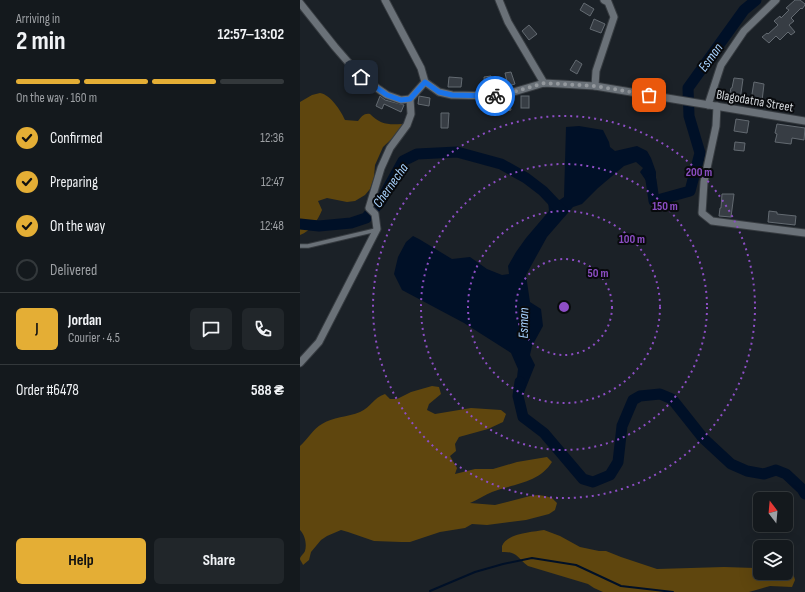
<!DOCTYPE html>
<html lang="en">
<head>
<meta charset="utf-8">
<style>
  body { margin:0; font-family:"Sofia Sans Condensed",sans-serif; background:#21262a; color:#f1f3f6; height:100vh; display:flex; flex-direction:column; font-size:15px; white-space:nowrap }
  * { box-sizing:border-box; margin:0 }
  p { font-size:13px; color:#9da0a4 }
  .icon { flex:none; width:22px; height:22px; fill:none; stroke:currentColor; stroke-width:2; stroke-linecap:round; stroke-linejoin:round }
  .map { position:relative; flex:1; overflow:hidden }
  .details { display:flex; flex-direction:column; background:#14191d; width:300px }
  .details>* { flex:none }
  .needle { width:26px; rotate:344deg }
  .fabs { position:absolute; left:453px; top:492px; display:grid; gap:8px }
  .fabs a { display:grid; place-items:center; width:40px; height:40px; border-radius:6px; background:#14191d; box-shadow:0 4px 16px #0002,0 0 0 1px #33383b; font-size:20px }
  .pin { position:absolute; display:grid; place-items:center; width:34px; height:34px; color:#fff; margin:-17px; border-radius:8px; box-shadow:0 2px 6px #0006 }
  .courier { position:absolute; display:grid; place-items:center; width:40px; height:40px; margin:-20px; border:3px solid #1a73e8; border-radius:50%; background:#fff; color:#222; box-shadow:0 1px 5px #0007 }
  .head em { font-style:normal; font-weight:700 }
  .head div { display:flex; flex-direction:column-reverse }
  .head { display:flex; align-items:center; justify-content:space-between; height:68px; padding:0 16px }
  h1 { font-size:26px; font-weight:700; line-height:30px }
  .bar { display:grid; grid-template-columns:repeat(4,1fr); gap:6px 4px; align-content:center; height:48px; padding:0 16px }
  .bar i { height:5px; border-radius:3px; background:#33383b }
  .bar .current { background:#e4ae35 }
  .bar p { grid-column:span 4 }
  .line { display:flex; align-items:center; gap:10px; padding:0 16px; border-top:1px solid #33383b }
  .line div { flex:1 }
  .round { display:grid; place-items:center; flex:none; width:42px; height:42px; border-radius:6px; background:#21262a }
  ol { padding:0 16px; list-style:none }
  li { display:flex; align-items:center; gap:12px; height:44px }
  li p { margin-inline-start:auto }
  li .icon { padding:4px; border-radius:50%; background:#e4ae35; color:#111; stroke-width:4 }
  li:last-child { color:#9da0a4 }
  li i { width:22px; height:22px; border:2px solid #33383b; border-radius:50% }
  .primary-button { display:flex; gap:8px; margin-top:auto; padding:8px 16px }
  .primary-button a { flex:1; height:46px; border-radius:6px; background:#e4ae35; color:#111; font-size:16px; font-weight:700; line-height:46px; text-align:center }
  .primary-button a+a { background:#21262a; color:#f1f3f6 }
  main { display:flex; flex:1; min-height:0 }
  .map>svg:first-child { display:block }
  .forest { fill:#5f460e }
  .water { fill:#001027 }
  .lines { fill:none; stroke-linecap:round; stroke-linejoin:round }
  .stream { stroke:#001027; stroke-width:2 }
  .river { stroke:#001027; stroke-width:11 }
  .building { fill:#373d44; stroke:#636a71 }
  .service-casing { stroke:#373c41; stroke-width:5.5 }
  .minor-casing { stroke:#373c41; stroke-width:9 }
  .service { stroke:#6a7178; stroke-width:3.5 }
  .minor { stroke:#6a7178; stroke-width:7 }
  .done { stroke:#93989d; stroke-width:4; stroke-dasharray:0 7.2 }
  .route { stroke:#1a73e8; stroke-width:5 }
  .ring { fill:none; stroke:#8d4ec5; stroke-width:2; stroke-dasharray:2 4 }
  .labels { text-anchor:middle; stroke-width:4; stroke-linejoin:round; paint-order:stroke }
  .street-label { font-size:13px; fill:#d4d8dc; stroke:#080a0d }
  .water-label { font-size:14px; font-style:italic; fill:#a9d3ff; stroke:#080a0d }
  .centre { fill:#8d4ec5; stroke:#080a0d; stroke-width:2 }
  .ring-label { font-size:12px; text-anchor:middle; font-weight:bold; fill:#8d4ec5; stroke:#080a0d; stroke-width:4; stroke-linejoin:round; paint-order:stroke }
</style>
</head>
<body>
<main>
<section class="details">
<div class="head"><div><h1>2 min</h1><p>Arriving in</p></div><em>12:57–13:02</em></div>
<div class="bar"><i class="current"></i><i class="current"></i><i class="current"></i><i></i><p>On the way · 160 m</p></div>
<ol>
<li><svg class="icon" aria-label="check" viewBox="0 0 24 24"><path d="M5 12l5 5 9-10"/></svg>Confirmed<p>12:36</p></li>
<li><svg class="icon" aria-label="check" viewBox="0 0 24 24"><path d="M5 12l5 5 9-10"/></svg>Preparing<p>12:47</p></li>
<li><svg class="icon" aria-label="check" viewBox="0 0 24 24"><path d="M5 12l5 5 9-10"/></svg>On the way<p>12:48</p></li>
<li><i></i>Delivered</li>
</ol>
<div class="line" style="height:72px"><b class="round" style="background:#e4ae35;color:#111">J</b><div><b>Jordan</b><p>Courier · 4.5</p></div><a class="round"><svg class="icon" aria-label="chat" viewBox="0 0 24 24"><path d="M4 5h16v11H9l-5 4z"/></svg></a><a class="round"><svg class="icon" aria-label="phone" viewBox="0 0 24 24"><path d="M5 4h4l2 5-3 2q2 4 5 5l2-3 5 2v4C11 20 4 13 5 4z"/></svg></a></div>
<div class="line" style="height:52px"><div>Order #6478</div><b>588 ₴</b></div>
<div class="primary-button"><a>Help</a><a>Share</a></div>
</section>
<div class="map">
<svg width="505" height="592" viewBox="0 0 505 592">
  <rect width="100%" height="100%" fill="#1b2127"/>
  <!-- forest -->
  <g class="forest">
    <path d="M20,93c11,2 21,18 25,27l13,1c4,-5 6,-8 12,-7 10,10 17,11 32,10l-1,6 -18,17 -8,18 -1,12 -4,12 -5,6 -10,6 -8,1 -20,-4 -9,3 4,9c-4,10 -11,21 -22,25v-133l12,-7z"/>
    <path d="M132,386l7,1 2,7 -12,10 -2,6 8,4 36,-6 30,2 5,4 -3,8 -15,7 -29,8 -4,7 1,7 -6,5 7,12 -2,6 20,-5h18l24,-7 30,-5 5,5c-13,21 -39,22 -60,30 -7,3 -15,8 -22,11l25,2 35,-9 8,-1 7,1 7,2 5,5 -2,7 -6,4 -23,6 -39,5 -15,-1 -7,4 -25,4 -30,10h-9l-27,-1 -26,-9 -7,-2 -14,6 -6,4 -10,12 -2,8 -6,5c0,-1 -3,-5 -3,-6 0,-3 4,-5 5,-8 2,-7 0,-16 -5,-21v-84c8,-7 13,-17 22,-22 10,-7 26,-7 38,-12 11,-5 13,-14 25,-18l5,5h7l14,-7z"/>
    <path d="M244,530l16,6 20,11 19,4h7l15,6 36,12 67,-2 31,1 5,2v3h10l4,1 19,-1 2,7 -3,7 -22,-1 -21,6h-146l-9,-4 -6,-4 -60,-18c-11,-8 -11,-15 -26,-14 0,-2 0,-4 0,-6 5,-13 31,-14 42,-16z"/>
  </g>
  <!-- water -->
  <polygon class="water" points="279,126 303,130 309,142 310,147 315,151 337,146 347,151 351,158 356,172 356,182 353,194 349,185 340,172 343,168 336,162 324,166 298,188 282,204 273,207 247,237 226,275 230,302 241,309 243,326 232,346 230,355 235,365 223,395 218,396 216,386 218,369 211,353 164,323 102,290 94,274 98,257 106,242 113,236 119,239 152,259 170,257 187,269 202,275 209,274 208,266 216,252 226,238 249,211 248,201 255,203 264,197 266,127"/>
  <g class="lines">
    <!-- stream -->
    <polyline class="stream" points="130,591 175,572 203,564 232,558 276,565 321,586 373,592"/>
    <!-- river -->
    <g class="river">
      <polyline points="351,180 354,201 390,191 400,153 389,116 388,88 444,10 456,0"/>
      <polyline points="0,224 19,226 51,223 66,218 81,201 103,161 117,154 157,152 201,164 226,178 243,191 262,211"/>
      <polyline points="220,382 218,396 223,417 244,433 283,479 293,482 310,475 318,462 322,426 333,400 340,396 360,394 372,399 403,438 431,464 447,471 464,474 476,470 486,474 502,489 505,494"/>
    </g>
  </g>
  <!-- building -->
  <g class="building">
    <polygon points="495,0 500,0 505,4 505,5 502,9 501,8 491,18 494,21 489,25 495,32 491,35 488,32 480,40 476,36 469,43 462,37 467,33 468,34 478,25 474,21 480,16 481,18 489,10 486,8"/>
    <polygon points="284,3 294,9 290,16 280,10"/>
    <polygon points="294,19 305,24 301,33 290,29"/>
    <polygon points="229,25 237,34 229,40 222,31"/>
    <polygon points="276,60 282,64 277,74 270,70"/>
    <polygon points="211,72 215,84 208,86 205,73"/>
    <polygon points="191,76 192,88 185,89 184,77"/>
    <polygon points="149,77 162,78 161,87 148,87"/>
    <polygon points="434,78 443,79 440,100 429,98 431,88 432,88"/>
    <polygon points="454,82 464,84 462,101 451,100"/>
    <polygon points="80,96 85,100 104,105 101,112 84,104 82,109 76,106"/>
    <polygon points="119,96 130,98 129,106 118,104"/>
    <rect x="221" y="96" width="8" height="12"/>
    <polygon points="209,100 211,110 202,112 200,103"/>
    <polygon points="141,113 149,113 148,128 141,128"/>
    <polygon points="436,119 449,121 447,133 434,131"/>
    <polygon points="477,124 505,128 504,140 492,138 491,144 475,142 477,134 475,133"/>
    <polygon points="435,142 445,143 444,151 434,150"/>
    <polygon points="422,194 434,194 431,217 419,216 420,208 421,208"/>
    <polygon points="469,211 477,212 477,214 496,216 495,225 468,222"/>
  </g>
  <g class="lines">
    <!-- service casing -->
    <g class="service-casing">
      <polyline id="service" points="0,246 8,246 76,230"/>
    </g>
    <!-- minor casing -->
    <g class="minor-casing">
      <g id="minor">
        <polyline points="85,0 121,68 125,82 139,92 152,95 200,96 244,83 295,86 505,121"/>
        <polyline points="199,0 208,22 244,83"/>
        <polyline points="0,3 35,47 61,77 87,95 101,100 110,99"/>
        <polyline points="295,86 296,71 314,17 308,2 304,0"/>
        <polyline points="408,105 421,65 444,31 476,0"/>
        <polyline points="417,106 416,126 404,182 402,213 412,221 505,233"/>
        <polyline points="0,363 19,342 77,229 75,214 69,208 81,168 90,148 107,125 111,114 110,99 125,82"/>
      </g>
    </g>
    <!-- service -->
    <use href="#service" class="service"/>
    <!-- minor -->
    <use href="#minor" class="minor"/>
  </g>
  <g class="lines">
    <!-- done -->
    <polyline class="done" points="195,96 200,96 244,83 295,86 349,95"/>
    <!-- route -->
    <polyline class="route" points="61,77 87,95 101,100 110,99 125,82 139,92 152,95 195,96"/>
  </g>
  <!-- distance rings -->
  <g class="ring">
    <circle cx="264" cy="307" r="48"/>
    <circle cx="264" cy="307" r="96"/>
    <circle cx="264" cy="307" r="143"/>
    <circle cx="264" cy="307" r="191"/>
  </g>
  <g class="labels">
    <!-- street labels -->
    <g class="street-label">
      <text transform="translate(455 100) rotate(10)" y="5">Blagodatna Street</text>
    </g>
    <!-- water labels -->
    <g class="water-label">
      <text transform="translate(410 57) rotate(-54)" y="5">Esman</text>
      <text transform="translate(90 185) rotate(-55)" y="5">Chernecha</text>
      <text transform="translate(223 323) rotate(-89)" y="5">Esman</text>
    </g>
  </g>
  <circle cx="264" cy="307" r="6" class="centre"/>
  <g class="ring-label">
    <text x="399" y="176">200 m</text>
    <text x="365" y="210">150 m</text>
    <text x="332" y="243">100 m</text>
    <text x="298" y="277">50 m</text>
  </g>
</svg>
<div class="fabs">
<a><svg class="needle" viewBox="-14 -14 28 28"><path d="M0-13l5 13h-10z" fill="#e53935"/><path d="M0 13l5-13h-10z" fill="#9da0a4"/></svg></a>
<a><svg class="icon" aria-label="layers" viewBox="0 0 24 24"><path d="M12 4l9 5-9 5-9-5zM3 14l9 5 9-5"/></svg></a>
</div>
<div class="pin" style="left:349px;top:95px;background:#ea580c"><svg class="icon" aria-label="bag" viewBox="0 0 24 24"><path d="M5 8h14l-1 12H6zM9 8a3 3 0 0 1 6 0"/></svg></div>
<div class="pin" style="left:61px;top:77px;background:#1f2937"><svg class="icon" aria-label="home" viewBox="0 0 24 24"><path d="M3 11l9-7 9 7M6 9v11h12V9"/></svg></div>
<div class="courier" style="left:195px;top:96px"><svg class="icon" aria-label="bike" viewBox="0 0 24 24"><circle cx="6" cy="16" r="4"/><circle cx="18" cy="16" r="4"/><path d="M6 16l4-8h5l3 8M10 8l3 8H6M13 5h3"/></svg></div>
</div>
</main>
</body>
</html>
